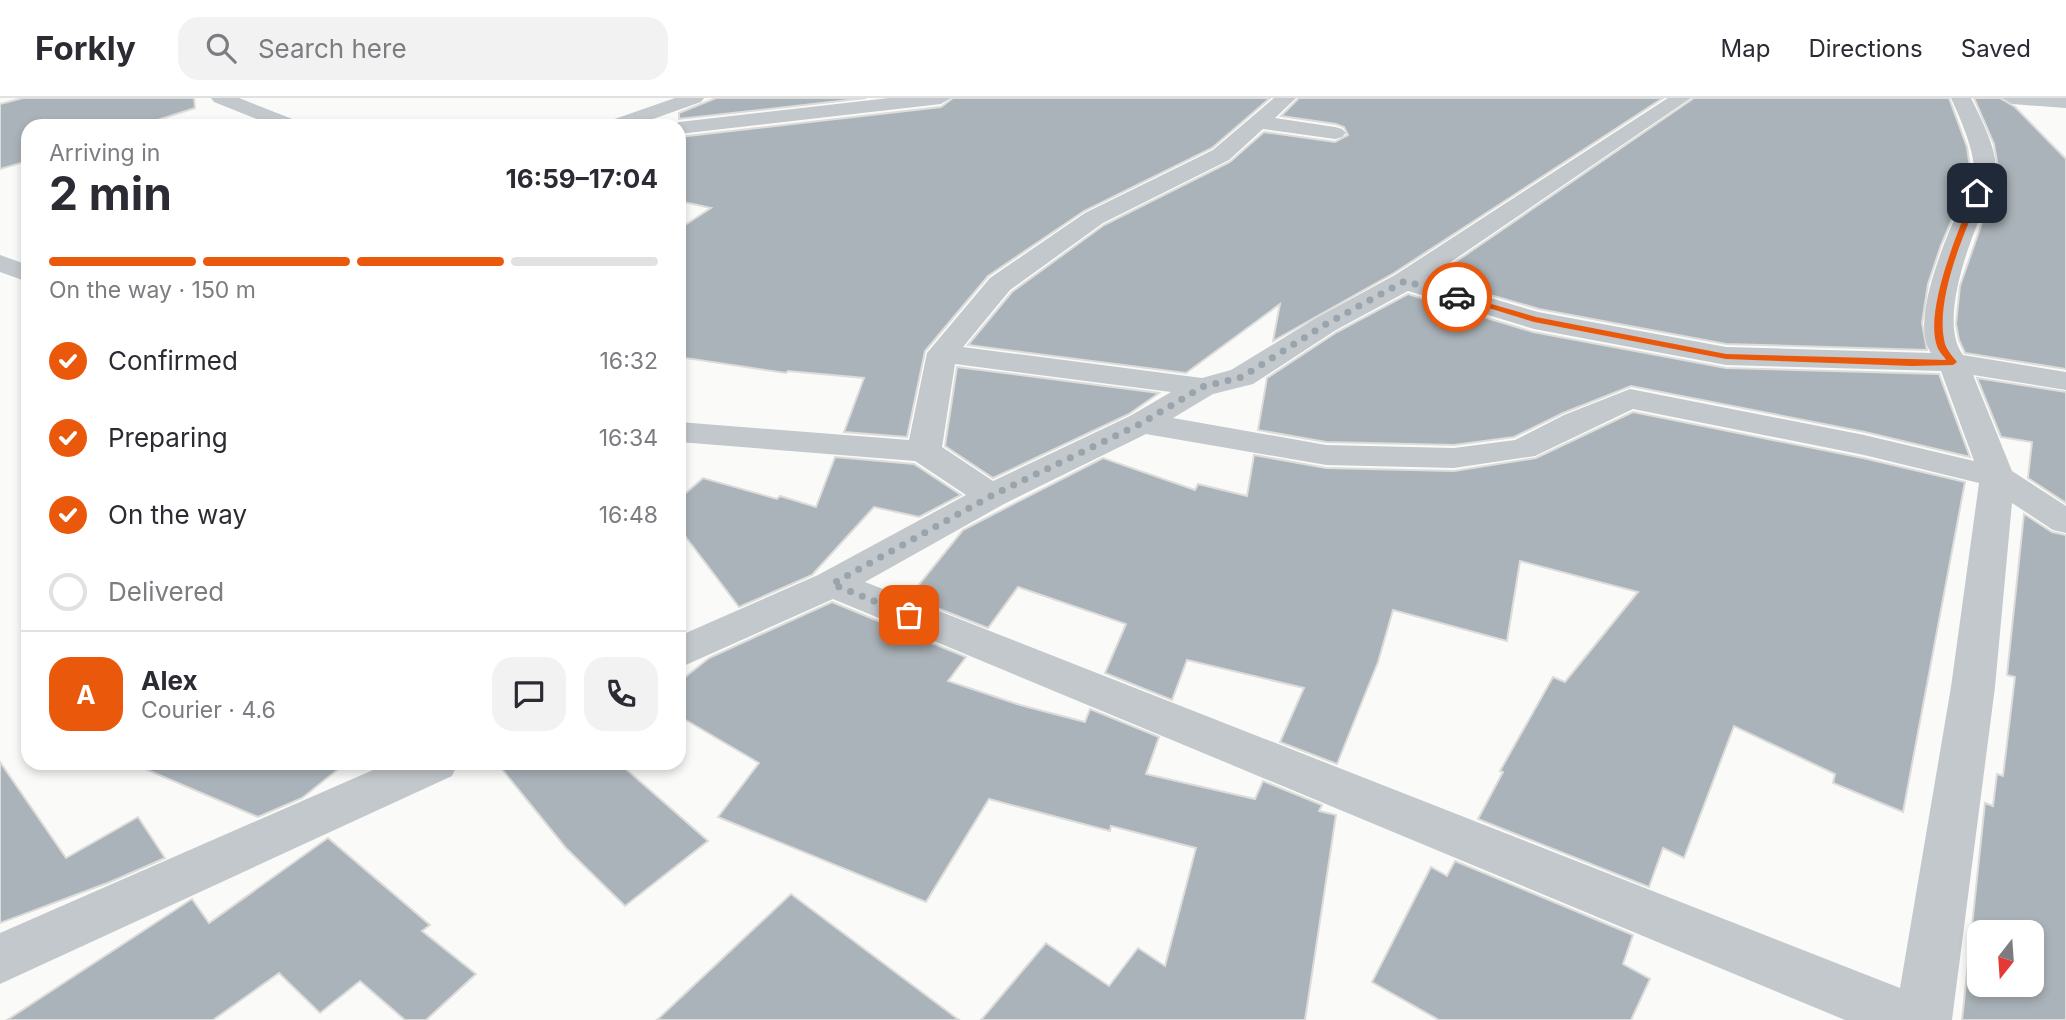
<!DOCTYPE html>
<html lang="en">
<head>
<meta charset="utf-8">
<style>
  body { margin:0; font-family:Inter,sans-serif; background:#f2f2f3; color:#2b2b33; height:100vh; display:flex; flex-direction:column; font-size:26px; white-space:nowrap }
  * { box-sizing:border-box; margin:0 }
  p { font-size:23px; color:#7c7c81 }
  .icon { flex:none; width:38px; height:38px; fill:none; stroke:currentColor; stroke-width:2; stroke-linecap:round; stroke-linejoin:round }
  .map { position:relative; flex:1; overflow:hidden }
  .side { position:absolute; left:21px; top:21px; width:665px; height:651px; display:flex; flex-direction:column; background:#fff; border-radius:21px; box-shadow:0 4px 10px #0003 }
  .side>* { flex:none }
  .needle { width:46px; rotate:197deg }
  .tools { position:absolute; left:1967px; top:822px; display:grid; gap:14px }
  .tools a { display:grid; place-items:center; width:77px; height:77px; border-radius:14px; background:#fff; box-shadow:0 4px 10px #0003; font-size:35px }
  .pin { position:absolute; display:grid; place-items:center; width:60px; height:60px; color:#fff; margin:-30px; border-radius:14px; box-shadow:0 4px 10px #0006 }
  .courier { position:absolute; display:grid; place-items:center; width:70px; height:70px; margin:-35px; border:5px solid #ea580c; border-radius:50%; background:#fff; color:#222; box-shadow:0 2px 9px #0007 }
  .overview em { font-style:normal; font-weight:700 }
  .overview div { display:flex; flex-direction:column-reverse }
  .overview { display:flex; align-items:center; justify-content:space-between; height:119px; padding:0 28px }
  h1 { font-size:46px; font-weight:700; line-height:52px }
  .bar { display:grid; grid-template-columns:repeat(4,1fr); gap:10px 7px; align-content:center; height:84px; padding:0 28px }
  .bar i { height:9px; border-radius:5px; background:#e1e1e2 }
  .bar .active { background:#ea580c }
  .bar p { grid-column:span 4 }
  .line { display:flex; align-items:center; gap:18px; padding:0 28px; border-top:2px solid #e1e1e2 }
  .line div { flex:1 }
  .round { display:grid; place-items:center; flex:none; width:74px; height:74px; border-radius:21px; background:#f2f2f3 }
  ol { padding:0 28px; list-style:none }
  li { display:flex; align-items:center; gap:21px; height:77px }
  li p { margin-inline-start:auto }
  li .icon { padding:7px; border-radius:50%; background:#ea580c; color:#fff; stroke-width:4 }
  li:last-child { color:#7c7c81 }
  li i { width:38px; height:38px; border:4px solid #e1e1e2; border-radius:50% }
  header { display:flex; align-items:center; gap:42px; box-sizing:border-box; height:98px; padding:0 35px; background:#fff; border-bottom:2px solid #e1e1e2 }
  header strong { font-size:33px }
  nav { display:flex; gap:38px; margin-inline-start:auto; font-size:24px }
  .search { width:490px; height:63px; background:#f2f2f3; display:flex; align-items:center; gap:18px; box-sizing:border-box; padding:0 24px; border-radius:21px; color:#7c7c81; font-size:26px }
  .map>svg:first-child { display:block }
  .building { fill:#aab3b9; stroke:#dcdcda; stroke-width:2; fill-rule:evenodd }
  .lines { fill:none; stroke-linecap:round; stroke-linejoin:round }
  .street { fill:#c3c8cc; fill-rule:evenodd }
  .route { fill:#ea580c }
  .done { stroke:#99a4ac; stroke-width:7; stroke-dasharray:0 12.6 }
</style>
</head>
<body>
<header>
<strong>Forkly</strong>
<div class="search"><svg class="icon" aria-label="search" viewBox="0 0 24 24"><circle cx="10" cy="10" r="6"/><path d="M15 15l6 6"/></svg>Search here</div>
<nav><a>Map</a><a>Directions</a><a>Saved</a></nav>
</header>
<div class="map">
<svg width="2066" height="922" viewBox="0 0 2066 922">
  <rect width="100%" height="100%" fill="#fafaf8"/>
  <!-- building -->
  <g class="building">
    <polygon points="23,0 194,0 195,10 139,28 28,28 28,63 0,71 0,6"/>
    <polygon points="716,0 866,0 679,21 679,15"/>
    <polygon points="953,0 1270,0 1212,50 1084,113 988,178 925,253 907,339 844,334 864,280 788,273 786,275 679,259 679,131 711,110 679,103 679,39 941,9"/>
    <polygon points="1299,0 1663,0 1394,175 1273,243 1280,206 1186,275 968,247 1012,194 1104,127 1230,64 1264,34 1335,44 1348,37 1344,29 1336,26 1281,18"/>
    <polygon points="1694,0 1949,0 1967,49 1971,77 1941,147 1928,186 1922,225 1927,252 1726,246 1539,211 1432,180"/>
    <polygon points="1974,0 2000,0 2015,9 2066,61 2066,271 1965,255 1959,242 1956,226 1960,188 1999,76 1994,46"/>
    <polygon points="1408,196 1533,234 1726,270 1939,276 1970,359 1865,334 1631,288 1563,315 1514,339 1454,347 1326,344 1258,332 1267,280 1337,234"/>
    <polygon points="957,269 1159,295 1129,316 993,380 945,348"/>
    <polygon points="1977,280 2066,294 2066,405 2028,380 2032,344 2001,339"/>
    <polygon points="1633,314 1863,360 1965,384 1903,714 1833,685 1835,676 1734,628 1684,760 1663,750 1649,789 1478,721 1503,674 1500,673 1553,579 1565,584 1638,494 1520,463 1507,543 1393,512 1378,564 1337,666 1280,644 1304,590 1187,562 1172,602 1105,575 1126,526 1018,489 988,530 909,499 963,432 1103,360 1195,392 1198,386 1247,398 1254,357 1326,370 1454,373 1536,360"/>
    <polygon points="835,359 914,366 961,397 919,419 874,409 812,477 739,509 679,430 679,401 703,380 777,401 780,398 816,409"/>
    <path d="M2024,416l28,18 14,3v485h-104l23,-217 8,3 4,-32 6,2 12,-99 -8,-2zM1979,835h53v52h-53z"/>
    <polygon points="832,504 966,559 948,583 1020,607 1085,624 1090,611 1159,639 1146,676 1255,701 1263,683 1322,707 1319,713 1336,717 1305,922 981,922 1046,845 1109,888 1138,850 1165,868 1196,750 1111,728 1110,733 989,701 926,804 718,719 759,665 679,618 679,584 709,560"/>
    <polygon points="0,664 66,760 138,719 165,760 110,784 0,825"/>
    <polygon points="131,665 346,665 302,700 258,719"/>
    <polygon points="497,665 619,665 708,743 625,808 566,750"/>
    <polygon points="328,740 430,827 422,833 476,876 426,922 405,922 360,883 320,915 279,875 213,922 7,922 192,801 209,825"/>
    <polygon points="1455,763 1633,837 1623,866 1650,881 1631,922 1439,922 1372,884 1431,769 1447,778"/>
    <polygon points="791,796 959,922 657,922"/>
  </g>
  <g class="lines">
    <!-- street -->
    <g class="street">
      <polygon points="211,0 239,0 300,24 303,28 274,28 214,4"/>
      <polygon points="675,0 704,0 701,4 633,28 603,28 606,24"/>
      <polygon points="889,0 951,0 941,6 679,36 679,28 670,28 679,24"/>
      <path d="M1274,0h22l-21,20 60,9 7,2 4,4 -4,4 -7,2 -72,-10 -34,31 -126,63 -93,67 -47,57 239,31 29,-8 85,-52 79,-43 273,-177h23l-265,181 112,33 188,35 205,6c-21,-30 12,-107 25,-138 5,-12 16,-28 18,-40 2,-22 -14,-57 -23,-77h20c10,21 27,52 25,76 0,13 -11,29 -15,41 -14,34 -42,108 -18,140l103,17v18l-93,-15 39,96 54,35v27l-13,-3 -41,-27 -17,184 -43,333h-107l-1012,-421 -154,69v-32l139,-61 148,-80 -51,-34 -236,-19v-20l230,18 18,-87 63,-75 95,-65 128,-63zM1408,193l126,38 192,36 215,6 33,90 -110,-26 -234,-46 -66,26 -49,25 -61,8 -128,-3 -153,-27 40,-24 40,-10 83,-54zM955,266l216,28 -41,24 -137,65 -51,-34zM1633,311l231,46 115,28 -28,204 -51,301 -1035,-406 139,-78 142,-70 180,31 128,3 81,-12z"/>
      <polygon points="2002,0 2066,0 2066,10 2012,6"/>
      <polygon points="0,157 28,167 28,184 0,174"/>
      <polygon points="389,665 458,665 452,678 0,886 0,835"/>
    </g>
  </g>
  <!-- route -->
  <path class="route" d="M1977,93l4,2c-17,41 -47,107 -36,151 2,6 8,13 12,18l-4,3 -41,1 -186,-7 -192,-37 -81,-25 7,-2 76,22 190,37 220,6c-2,-4 -8,-9 -9,-14 -13,-36 22,-118 37,-153z"/>
  <g class="lines">
    <!-- done -->
    <polyline class="done" points="909,517 832,486 991,398 1142,325 1202,289 1242,279 1326,226 1405,183 1457,199"/>
  </g>
</svg>
<div class="tools">
<a><svg class="needle" viewBox="-14 -14 28 28"><path d="M0-13l5 13h-10z" fill="#e53935"/><path d="M0 13l5-13h-10z" fill="#7c7c81"/></svg></a>
</div>
<div class="pin" style="left:909px;top:517px;background:#ea580c"><svg class="icon" aria-label="bag" viewBox="0 0 24 24"><path d="M5 8h14l-1 12H6zM9 8a3 3 0 0 1 6 0"/></svg></div>
<div class="pin" style="left:1977px;top:95px;background:#1f2937"><svg class="icon" aria-label="home" viewBox="0 0 24 24"><path d="M3 11l9-7 9 7M6 9v11h12V9"/></svg></div>
<div class="courier" style="left:1457px;top:199px"><svg class="icon" aria-label="car" viewBox="0 0 24 24"><path d="M5 17H2v-5l4-1 3-4h7l3 4 3 1v5h-3M9 17h6M6 11h13"/><circle cx="7" cy="17" r="2"/><circle cx="17" cy="17" r="2"/></svg></div>
<section class="side">
<div class="overview"><div><h1>2 min</h1><p>Arriving in</p></div><em>16:59–17:04</em></div>
<div class="bar"><i class="active"></i><i class="active"></i><i class="active"></i><i></i><p>On the way · 150 m</p></div>
<ol>
<li><svg class="icon" aria-label="check" viewBox="0 0 24 24"><path d="M5 12l5 5 9-10"/></svg>Confirmed<p>16:32</p></li>
<li><svg class="icon" aria-label="check" viewBox="0 0 24 24"><path d="M5 12l5 5 9-10"/></svg>Preparing<p>16:34</p></li>
<li><svg class="icon" aria-label="check" viewBox="0 0 24 24"><path d="M5 12l5 5 9-10"/></svg>On the way<p>16:48</p></li>
<li><i></i>Delivered</li>
</ol>
<div class="line" style="height:126px"><b class="round" style="background:#ea580c;color:#fff">A</b><div><b>Alex</b><p>Courier · 4.6</p></div><a class="round"><svg class="icon" aria-label="chat" viewBox="0 0 24 24"><path d="M4 5h16v11H9l-5 4z"/></svg></a><a class="round"><svg class="icon" aria-label="phone" viewBox="0 0 24 24"><path d="M5 4h4l2 5-3 2q2 4 5 5l2-3 5 2v4C11 20 4 13 5 4z"/></svg></a></div>
</section>
</div>
</body>
</html>
